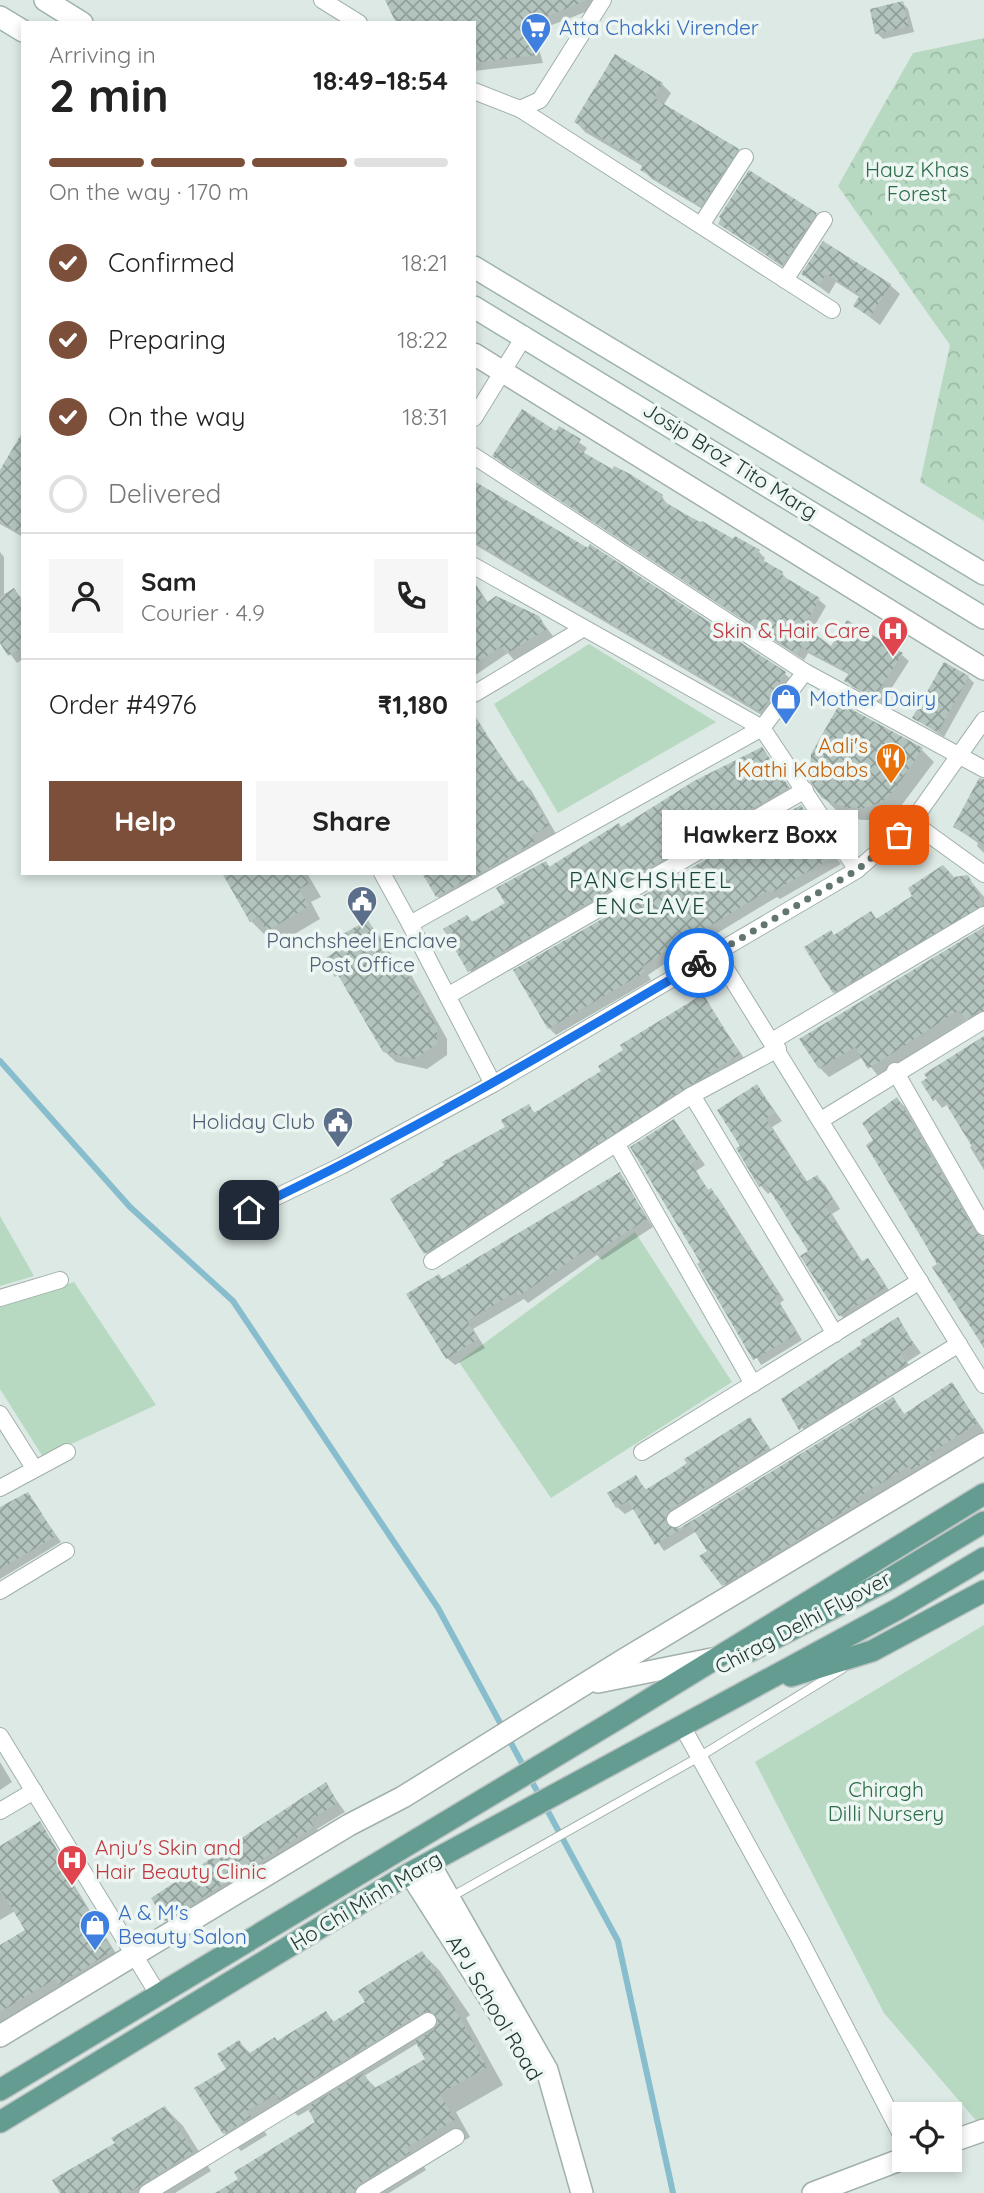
<!DOCTYPE html>
<html lang="en">
<head>
<meta charset="utf-8">
<style>
  body { margin:0; font-family:Quicksand,sans-serif; background:#f6f6f6; color:#222; height:100vh; display:flex; flex-direction:column; font-size:26px; white-space:nowrap }
  * { box-sizing:border-box; margin:0 }
  p { font-size:23px; color:#767676 }
  .icon { flex:none; width:38px; height:38px; fill:none; stroke:currentColor; stroke-width:2; stroke-linecap:round; stroke-linejoin:round }
  .map { position:relative; flex:1; overflow:hidden }
  .panel { position:absolute; left:21px; top:21px; width:455px; height:854px; display:flex; flex-direction:column; background:#fff; border-radius:0px; box-shadow:0 4px 10px #0003 }
  .panel>* { flex:none }
  .tools { position:absolute; left:892px; top:2102px; display:grid; gap:14px }
  .tools a { display:grid; place-items:center; width:70px; height:70px; border-radius:0px; background:#fff; box-shadow:0 4px 10px #0003; font-size:35px }
  .pin { position:absolute; display:grid; place-items:center; width:60px; height:60px; color:#fff; margin:-30px; border-radius:14px; box-shadow:0 4px 10px #0006 }
  .courier { position:absolute; display:grid; place-items:center; width:70px; height:70px; margin:-35px; border:5px solid #1a73e8; border-radius:50%; background:#fff; color:#222; box-shadow:0 2px 9px #0007 }
  .bubble { position:absolute; height:49px; border-radius:0px; background:#fff; box-shadow:0 4px 10px #0003; font-size:23px; font-weight:700; line-height:49px; text-align:center }
  .head em { font-style:normal; font-weight:700 }
  .head div { display:flex; flex-direction:column-reverse }
  .head { display:flex; align-items:center; justify-content:space-between; height:119px; padding:0 28px }
  h1 { font-size:46px; font-weight:700; line-height:52px }
  .bar { display:grid; grid-template-columns:repeat(4,1fr); gap:10px 7px; align-content:center; height:84px; padding:0 28px }
  .bar i { height:9px; border-radius:5px; background:#e0e0e0 }
  .bar .current { background:#7c4f3a }
  .bar p { grid-column:span 4 }
  .line { display:flex; align-items:center; gap:18px; padding:0 28px; border-top:2px solid #e0e0e0 }
  .line div { flex:1 }
  .round { display:grid; place-items:center; flex:none; width:74px; height:74px; border-radius:0px; background:#f6f6f6 }
  ol { padding:0 28px; list-style:none }
  li { display:flex; align-items:center; gap:21px; height:77px }
  li p { margin-inline-start:auto }
  li .icon { padding:7px; border-radius:50%; background:#7c4f3a; color:#fff; stroke-width:4 }
  li:last-child { color:#767676 }
  li i { width:38px; height:38px; border:4px solid #e0e0e0; border-radius:50% }
  .primary-button { display:flex; gap:14px; margin-top:auto; padding:14px 28px }
  .primary-button a { flex:1; height:80px; border-radius:0px; background:#7c4f3a; color:#fff; font-size:28px; font-weight:700; line-height:80px; text-align:center }
  .primary-button a+a { background:#f6f6f6; color:#222 }
  .map>svg:first-child { display:block }
  .forest { fill:url(#forest-crowns) }
  .park { fill:#b7d9c2 }
  .shadow { fill:#0003; fill-rule:evenodd }
  .lines { fill:none; stroke-linecap:round; stroke-linejoin:round }
  .stream { stroke:#87bdcc; stroke-width:6 }
  .building { fill:url(#building-cross-hatch) }
  .service-casing { stroke:#a1b0ab; stroke-width:10 }
  .minor-casing { stroke:#a1b0ab; stroke-width:18 }
  .tertiary-casing { stroke:#a1b0ab; stroke-width:24 }
  .secondary-casing { stroke:#9db4ad; stroke-width:24 }
  .primary-casing { stroke:#bcc3c2; stroke-width:24 }
  .service { stroke:#fff; stroke-width:8 }
  .minor { stroke:#fff; stroke-width:16 }
  .tertiary { stroke:#fff; stroke-width:21 }
  .secondary { stroke:#fff; stroke-width:21 }
  .primary { stroke:#649c91; stroke-width:21 }
  .done { stroke:#627570; stroke-width:7; stroke-dasharray:0 12.6 }
  .route { stroke:#1a73e8; stroke-width:9 }
  .labels { text-anchor:middle; stroke-width:7; stroke-linejoin:round; paint-order:stroke }
  .shop-label { font-size:21px; fill:#366cbe; stroke:#edf6f2; text-anchor:start }
  .park-label { font-size:21px; fill:#2c6c49; stroke:#edf6f2 }
  .street-label { font-size:21px; fill:#203732; stroke:#edf6f2 }
  .health-label { font-size:21px; fill:#be3a42; stroke:#edf6f2; text-anchor:end }
  .food-label { font-size:21px; fill:#c56008; stroke:#edf6f2; text-anchor:end }
  .service-label { font-size:21px; fill:#4e5e75; stroke:#edf6f2 }
  .neighbourhood-label { font-size:23px; letter-spacing:2px; fill:#1d4840; stroke:#edf6f2 }
</style>
</head>
<body>
<div class="map">
<svg width="984" height="2193" viewBox="0 0 984 2193">
  <defs>
    <pattern id="forest-crowns" width="20" height="18" patternUnits="userSpaceOnUse" patternTransform="scale(1.75)"><rect width="20" height="18" fill="#b7d9c2"/><path d="M2 6a3 3 0 1 1 6 0M12 15a3 3 0 1 1 6 0" fill="none" stroke="#9dbba7"/></pattern>
    <pattern id="building-cross-hatch" width="8" height="8" patternUnits="userSpaceOnUse" patternTransform="scale(1.75)"><rect width="8" height="8" fill="#b3c3bd"/><path d="M0 0l8 8M0 8l8-8" fill="none" stroke="#919f9a"/></pattern>
  </defs>
  <rect width="100%" height="100%" fill="#dde9e4"/>
  <!-- forest -->
  <polygon class="forest" points="984,38 984,521 920,482 950,345 838,186 913,53"/>
  <!-- park -->
  <g class="park">
    <polygon points="589,644 716,722 558,813 494,704"/>
    <polygon points="0,1216 34,1276 0,1286"/>
    <polygon points="635,1232 732,1382 551,1498 459,1362"/>
    <polygon points="74,1282 156,1405 43,1457 0,1389 0,1307"/>
    <polygon points="984,1625 984,2123 979,2124 884,2013 755,1762"/>
  </g>
  <!-- shadow -->
  <g class="shadow">
    <polygon points="386,0 595,0 598,7 534,32 543,63 474,71 474,23"/>
    <polygon points="902,3 908,9 914,32 883,39 877,33"/>
    <polygon points="662,84 671,93 663,106 738,150 747,160 711,214 652,179 643,170 644,167 585,132 576,122"/>
    <polygon points="816,214 825,223 792,273 720,224 723,219"/>
    <polygon points="824,243 890,285 900,294 880,325 855,306 861,298 836,282 829,294 803,274"/>
    <polygon points="560,429 587,448 583,454 662,496 667,505 759,552 765,558 763,562 782,573 788,581 819,600 826,606 811,632 831,649 847,622 902,655 909,661 882,703 853,687 846,680 850,675 808,653 804,660 501,462 557,434"/>
    <polygon points="23,441 23,537 0,524 0,477"/>
    <polygon points="474,483 588,550 590,547 785,674 794,682 770,720 474,544"/>
    <polygon points="0,552 4,557 4,596 14,590 23,600 23,659 17,663 0,640"/>
    <polygon points="474,582 489,604 538,617 553,636 514,660 508,653 474,676"/>
    <polygon points="968,677 974,683 944,737 914,718"/>
    <polygon points="481,727 520,784 523,782 531,790 556,834 446,905 437,896 474,873"/>
    <polygon points="762,749 795,795 477,978 470,971 467,917 474,923 507,903 545,863 551,868"/>
    <polygon points="921,749 934,762 895,814 878,820 861,820 836,810 823,797"/>
    <polygon points="984,782 984,853 977,846 978,843 955,827"/>
    <polygon points="800,807 841,864 780,899 777,897 706,940 703,938 648,975 651,980 556,1035 549,1028"/>
    <polygon points="224,873 307,873 321,897 311,902 320,919 281,942 269,931 264,934 251,921"/>
    <polygon points="967,877 984,897 984,917 843,1001 834,992 834,936 871,913 878,920 954,878"/>
    <polygon points="367,922 378,933 396,962 398,960 409,971 447,1039 447,1055 427,1069 396,1062 384,1051 347,986 326,960 348,945"/>
    <polygon points="984,929 984,1023 976,1027 968,1019 879,1077 863,1057 829,1077 820,1068"/>
    <polygon points="702,996 748,1064 435,1262 426,1253 392,1200 508,1128 528,1106 536,1114 603,1072"/>
    <polygon points="984,1046 984,1170 970,1147 973,1145 948,1104 942,1108 923,1083"/>
    <polygon points="757,1086 782,1121 772,1127 808,1183 817,1177 825,1185 840,1209 832,1214 863,1263 867,1260 875,1268 892,1295 848,1322 840,1315 810,1251 772,1191 768,1194 761,1186 739,1149 743,1147"/>
    <polygon points="897,1099 905,1107 979,1236 984,1239 984,1347 876,1141"/>
    <polygon points="674,1121 705,1165 696,1171 709,1191 717,1196 784,1300 780,1303 802,1340 761,1365 702,1262"/>
    <polygon points="620,1174 653,1227 602,1260 597,1255 528,1303 524,1299 473,1329 485,1348 455,1365 447,1358 443,1281"/>
    <polygon points="897,1320 921,1353 907,1362 914,1373 809,1437 783,1400"/>
    <polygon points="952,1385 984,1431 731,1592 701,1557 710,1551 697,1531 664,1551 635,1508 625,1514 617,1507 636,1477 647,1491 750,1419 776,1457 676,1518 671,1528 680,1530 893,1399 905,1415"/>
    <polygon points="28,1495 61,1542 0,1579 0,1513"/>
    <polygon points="0,1762 12,1782 0,1790"/>
    <polygon points="325,1784 345,1812 317,1829 321,1836 174,1928 166,1920"/>
    <polygon points="39,1824 76,1877 71,1880 120,1960 0,2029 0,1947 27,1931 15,1911 0,1920 0,1850"/>
    <path d="M422,1953l17,17 31,45 -4,3 37,67 -47,27 14,25 -47,28 3,5 -37,23h-170l99,-71 -8,-13 -12,7 -5,-5 -30,18 4,6 -26,16 -17,-18 5,-64 10,-27 12,12 27,-12 48,-29 9,10 32,-20zM418,2043l9,17 -50,29 -13,-13z"/>
    <polygon points="165,2108 183,2126 211,2171 175,2193 62,2193 117,2144"/>
  </g>
  <g class="lines">
    <!-- stream -->
    <polyline class="stream" points="0,1061 130,1207 233,1301 438,1608 618,1941 673,2193"/>
  </g>
  <!-- building -->
  <g class="building">
    <polygon points="385,0 585,0 585,1 527,24 537,55 474,63 474,23 396,23"/>
    <polygon points="903,1 909,26 875,34 870,9"/>
    <polygon points="615,54 663,83 654,98 739,149 701,206 640,170 644,164 574,122"/>
    <polygon points="749,170 817,213 782,265 718,224 721,218 719,217"/>
    <polygon points="823,241 891,284 870,317 853,306 860,295 826,274 819,286 801,274"/>
    <polygon points="522,409 556,431 559,426 581,439 576,448 612,469 614,466 630,474 663,495 660,499 700,523 702,521 733,539 735,536 760,550 756,556 783,572 781,575 820,598 804,626 831,646 847,620 903,653 874,698 844,681 849,673 801,647 797,654 492,456"/>
    <polygon points="23,431 23,535 0,522 0,470"/>
    <polygon points="474,481 588,548 590,544 786,672 761,712 474,542"/>
    <polygon points="474,581 486,603 496,596 539,616 547,629 506,654 501,647 474,664"/>
    <polygon points="14,588 23,602 23,647 8,656 0,643 0,597"/>
    <polygon points="944,662 969,676 938,732 912,718"/>
    <polygon points="840,703 923,748 895,789 882,802 865,808 847,808 822,798 810,781 811,754"/>
    <polygon points="474,714 517,783 523,780 549,825 531,836 535,842 436,897 422,873 474,873"/>
    <polygon points="762,747 789,787 468,972 443,929 467,915 472,922 505,903 496,888 546,861 549,867 619,823 621,827 694,781"/>
    <polygon points="979,778 984,779 984,844 953,827"/>
    <polygon points="801,805 835,856 771,893 769,890 697,934 695,931 642,967 645,972 548,1029 513,970"/>
    <polygon points="943,865 954,877 968,875 984,905 833,993 804,947 831,930 834,935 871,911 876,919 912,896 908,888"/>
    <polygon points="222,873 303,873 309,884 299,889 309,906 267,931 259,917 250,922"/>
    <polygon points="368,920 393,961 398,958 437,1027 437,1044 415,1059 383,1052 338,975 335,977 323,960 346,944 341,935"/>
    <polygon points="984,927 984,1010 965,1019 959,1010 868,1069 855,1047 819,1069 799,1039"/>
    <polygon points="703,994 740,1054 424,1254 390,1199 444,1165 442,1162 505,1127 501,1120 529,1104 534,1113 601,1071 598,1066 623,1050 620,1045"/>
    <polygon points="984,1036 984,1166 941,1096 933,1101 921,1082 927,1078 924,1074"/>
    <polygon points="757,1084 775,1113 766,1119 806,1182 817,1175 834,1201 825,1206 861,1262 868,1258 886,1287 839,1316 800,1256 808,1251 765,1183 759,1187 736,1148 740,1146 717,1110"/>
    <polygon points="897,1097 975,1232 984,1237 984,1348 932,1267 937,1264 866,1145 873,1140 862,1123"/>
    <polygon points="674,1119 700,1158 691,1164 708,1190 711,1188 779,1294 775,1296 797,1334 753,1360 697,1264 700,1262 630,1147"/>
    <polygon points="620,1172 647,1219 593,1254 589,1248 519,1296 516,1292 467,1321 478,1339 446,1359 406,1294 439,1274 442,1279"/>
    <polygon points="898,1317 914,1344 900,1353 907,1364 799,1430 781,1399 862,1344 860,1341"/>
    <polygon points="952,1382 978,1423 929,1454 932,1458 912,1470 909,1466 857,1498 859,1502 722,1586 699,1556 707,1551 690,1524 655,1545 628,1501 616,1508 607,1493 636,1475 645,1490 687,1464 684,1459 750,1417 769,1448 669,1510 665,1519 666,1525 680,1528 893,1397 904,1414"/>
    <polygon points="28,1492 56,1536 0,1569 0,1507"/>
    <polygon points="326,1782 338,1803 310,1820 314,1827 165,1921 151,1898"/>
    <polygon points="40,1821 68,1868 64,1870 112,1951 58,1985 55,1979 0,2012 0,1945 25,1930 0,1889 0,1846"/>
    <polygon points="422,1951 454,1998 450,2000 487,2067 440,2094 455,2120 407,2147 410,2153 359,2184 353,2193 215,2193 238,2179 234,2172 315,2122 307,2107 364,2073 373,2089 425,2059 415,2041 434,2030 438,2020 432,2012 423,2012 279,2100 276,2094 247,2111 251,2117 223,2134 194,2088 226,2069 217,2054 239,2040 248,2054 275,2037 277,2041 326,2011 333,2022 365,2002 358,1991"/>
    <polygon points="165,2106 193,2152 128,2193 60,2193 52,2180 115,2143 111,2138"/>
  </g>
  <g class="lines">
    <!-- service casing -->
    <g class="service-casing">
      <polyline id="service" points="451,1897 699,1757 842,1669"/>
    </g>
    <!-- minor casing -->
    <g class="minor-casing">
      <g id="minor">
        <polyline points="322,0 359,23"/>
        <polyline points="474,91 520,109 540,100 603,0"/>
        <polyline points="520,109 832,310"/>
        <polyline points="701,225 745,157"/>
        <polyline points="785,280 824,220"/>
        <polyline points="474,418 525,335"/>
        <polyline points="474,456 805,672"/>
        <polyline points="474,566 762,728 857,870"/>
        <polyline points="474,694 584,628"/>
        <polyline points="912,822 984,874"/>
        <polyline points="382,873 410,924"/>
        <polyline points="716,953 984,1385"/>
        <polyline points="449,995 805,790"/>
        <polyline points="772,1041 984,915"/>
        <polyline points="895,1071 984,1227"/>
        <polyline points="493,1084 410,924 762,728 805,672 984,769"/>
        <polyline points="692,1095 835,1334"/>
        <polyline points="821,1120 984,1020"/>
        <polyline points="617,1145 753,1384"/>
        <polyline points="249,1210 341,1166 493,1084 857,870 912,822 984,720"/>
        <polyline points="432,1261 692,1095 778,1049"/>
        <polyline points="0,1298 60,1280"/>
        <polyline points="0,1414 34,1468"/>
        <polyline points="642,1452 920,1281"/>
        <polyline points="0,1488 67,1452"/>
        <polyline points="675,1519 959,1344"/>
        <polyline points="0,1591 66,1551"/>
        <polyline points="681,1724 799,1938 905,2142"/>
        <polyline points="0,1736 158,1994"/>
        <polyline points="0,1811 34,1791"/>
        <polyline points="147,2193 428,2021"/>
        <polyline points="364,2193 456,2137"/>
      </g>
    </g>
    <!-- tertiary casing -->
    <g class="tertiary-casing">
      <g id="tertiary">
        <polyline points="474,354 984,669"/>
        <polyline points="598,1682 712,1659"/>
        <polyline points="429,1863 547,2070 582,2193"/>
        <polyline points="410,1873 501,2016"/>
        <polyline points="0,2036 349,1825 403,1797 625,1659 984,1444"/>
        <polyline points="950,2142 984,2130"/>
        <polyline points="813,2193 905,2158"/>
      </g>
    </g>
    <!-- secondary casing -->
    <g class="secondary-casing">
      <g id="secondary">
        <polyline points="45,0 82,23"/>
        <polyline points="0,17 23,31"/>
        <polyline points="474,267 984,574"/>
        <polyline points="474,307 984,618"/>
      </g>
    </g>
    <!-- primary casing -->
    <g class="primary-casing">
      <g id="primary">
        <polyline points="750,1651 886,1581 984,1522"/>
        <polyline points="791,1676 872,1651 984,1591"/>
        <polyline points="0,2090 619,1718 984,1494"/>
        <polyline points="0,2122 410,1873 898,1609 984,1558"/>
      </g>
    </g>
    <!-- service -->
    <use href="#service" class="service"/>
    <!-- minor -->
    <use href="#minor" class="minor"/>
    <!-- tertiary -->
    <use href="#tertiary" class="tertiary"/>
    <!-- secondary -->
    <use href="#secondary" class="secondary"/>
    <!-- primary -->
    <use href="#primary" class="primary"/>
  </g>
  <g class="lines">
    <!-- done -->
    <polyline class="done" points="699,963 857,870 899,835"/>
    <!-- route -->
    <path class="route" d="M249,1210c155,-73 302,-160 450,-247"/>
  </g>
  <!-- icons -->
  <defs>
    <g id="supermarket-pin" transform="scale(1.575)"><path d="M0 17L-7.5 6A9.5 9.5 0 1 1 7.5 6Z" fill="#3f7fe0" stroke="#edf6f2"/><path d="M-6-5.5h2.5l.6 2H6L4.5 2H-2.5L-4.4-4H-6ZM-1.5 3.2a1.3 1.3 0 1 0 .1 0ZM3 3.2a1.3 1.3 0 1 0 .1 0Z" fill="#fff"/></g>
    <g id="hospital-pin" transform="scale(1.575)"><path d="M0 17L-7.5 6A9.5 9.5 0 1 1 7.5 6Z" fill="#e0444e" stroke="#edf6f2"/><path d="M-5-5h3v3.5h4V-5h3V5h-3V1.5h-4V5h-3Z" fill="#fff"/></g>
    <g id="shop-pin" transform="scale(1.575)"><path d="M0 17L-7.5 6A9.5 9.5 0 1 1 7.5 6Z" fill="#3f7fe0" stroke="#edf6f2"/><path d="M-5-2.5h2.3a2.7 3.5 0 0 1 5.4 0H5L5.5 6h-11ZM-1.5-2.5h3a1.5 2.3 0 0 0-3 0Z" fill="#fff"/></g>
    <g id="restaurant-pin" transform="scale(1.575)"><path d="M0 17L-7.5 6A9.5 9.5 0 1 1 7.5 6Z" fill="#e8710a" stroke="#edf6f2"/><path d="M-5-6h1v4h1v-4h1v4h1v-4h1v5L-1.5 .5V6h-2V.5L-5-1ZM5-6V6H3V1.5H1.5Q1.5-4 5-6Z" fill="#fff"/></g>
    <g id="civic-pin" transform="scale(1.575)"><path d="M0 17L-7.5 6A9.5 9.5 0 1 1 7.5 6Z" fill="#5c6f8a" stroke="#edf6f2"/><path d="M-.6-6.5H3V-4.5H.6V-3L4-1V1h2V6H-6V1h2V-1L-.6-3ZM-1.2 2.5V6h2.4V2.5Z" fill="#fff"/></g>
  </defs>
  <g fill-rule="evenodd">
    <use href="#supermarket-pin" x="536" y="28"/>
    <use href="#hospital-pin" x="893" y="631"/>
    <use href="#shop-pin" x="786" y="699"/>
    <use href="#restaurant-pin" x="891" y="758"/>
    <use href="#civic-pin" x="362" y="901"/>
    <use href="#civic-pin" x="338" y="1122"/>
    <use href="#hospital-pin" x="72" y="1860"/>
    <use href="#shop-pin" x="95" y="1925"/>
  </g>
  <g class="labels">
    <!-- shop labels -->
    <g class="shop-label">
      <text x="559" y="35">Atta Chakki Virender</text>
      <text x="809" y="706">Mother Dairy</text>
      <text x="118" y="1920">A &amp; M's<tspan x="118" dy="24">Beauty Salon</tspan></text>
    </g>
    <!-- park labels -->
    <g class="park-label">
      <text x="917" y="177">Hauz Khas<tspan x="917" dy="24">Forest</tspan></text>
      <text x="886" y="1797">Chiragh<tspan x="886" dy="24">Dilli Nursery</tspan></text>
    </g>
    <!-- street labels -->
    <g class="street-label">
      <text transform="translate(730 461) rotate(32)" y="7">Josip Broz Tito Marg</text>
      <text transform="translate(803 1623) rotate(-28)" y="7">Chirag Delhi Flyover</text>
      <text transform="translate(366 1901) rotate(-31)" y="7">Ho Chi Minh Marg</text>
      <text transform="translate(494 2008) rotate(59)" y="7">APJ School Road</text>
    </g>
    <!-- health labels -->
    <g class="health-label">
      <text x="870" y="638">Skin &amp; Hair Care</text>
      <text x="95" y="1855" text-anchor="start">Anju's Skin and<tspan x="95" dy="24">Hair Beauty Clinic</tspan></text>
    </g>
    <!-- food labels -->
    <g class="food-label">
      <text x="868" y="753">Aali's<tspan x="868" dy="24">Kathi Kababs</tspan></text>
    </g>
    <!-- service labels -->
    <g class="service-label">
      <text x="362" y="948">Panchsheel Enclave<tspan x="362" dy="24">Post Office</tspan></text>
      <text x="315" y="1129" text-anchor="end">Holiday Club</text>
    </g>
    <!-- neighbourhood labels -->
    <g class="neighbourhood-label">
      <text x="651" y="888">PANCHSHEEL<tspan x="651" dy="26">ENCLAVE</tspan></text>
    </g>
  </g>
</svg>
<div class="tools">
<a><svg class="icon" aria-label="locate" viewBox="0 0 24 24"><circle cx="12" cy="12" r="6"/><path d="M12 2v4M12 18v4M2 12h4M18 12h4"/></svg></a>
</div>
<div class="pin" style="left:899px;top:835px;background:#ea580c"><svg class="icon" aria-label="bag" viewBox="0 0 24 24"><path d="M5 8h14l-1 12H6zM9 8a3 3 0 0 1 6 0"/></svg></div>
<div class="pin" style="left:249px;top:1210px;background:#1f2937"><svg class="icon" aria-label="home" viewBox="0 0 24 24"><path d="M3 11l9-7 9 7M6 9v11h12V9"/></svg></div>
<div class="courier" style="left:699px;top:963px"><svg class="icon" aria-label="bike" viewBox="0 0 24 24"><circle cx="6" cy="16" r="4"/><circle cx="18" cy="16" r="4"/><path d="M6 16l4-8h5l3 8M10 8l3 8H6M13 5h3"/></svg></div>
<div class="bubble" style="left:662px;top:810px;width:196px">Hawkerz Boxx</div>
<section class="panel">
<div class="head"><div><h1>2 min</h1><p>Arriving in</p></div><em>18:49–18:54</em></div>
<div class="bar"><i class="current"></i><i class="current"></i><i class="current"></i><i></i><p>On the way · 170 m</p></div>
<ol>
<li><svg class="icon" aria-label="check" viewBox="0 0 24 24"><path d="M5 12l5 5 9-10"/></svg>Confirmed<p>18:21</p></li>
<li><svg class="icon" aria-label="check" viewBox="0 0 24 24"><path d="M5 12l5 5 9-10"/></svg>Preparing<p>18:22</p></li>
<li><svg class="icon" aria-label="check" viewBox="0 0 24 24"><path d="M5 12l5 5 9-10"/></svg>On the way<p>18:31</p></li>
<li><i></i>Delivered</li>
</ol>
<div class="line" style="height:126px"><a class="round"><svg class="icon" aria-label="person" viewBox="0 0 24 24"><circle cx="12" cy="8" r="4"/><path d="M4 21q1-7 8-7t8 7"/></svg></a><div><b>Sam</b><p>Courier · 4.9</p></div><a class="round"><svg class="icon" aria-label="phone" viewBox="0 0 24 24"><path d="M5 4h4l2 5-3 2q2 4 5 5l2-3 5 2v4C11 20 4 13 5 4z"/></svg></a></div>
<div class="line" style="height:91px"><div>Order #4976</div><b>₹1,180</b></div>
<div class="primary-button"><a>Help</a><a>Share</a></div>
</section>
</div>
</body>
</html>
